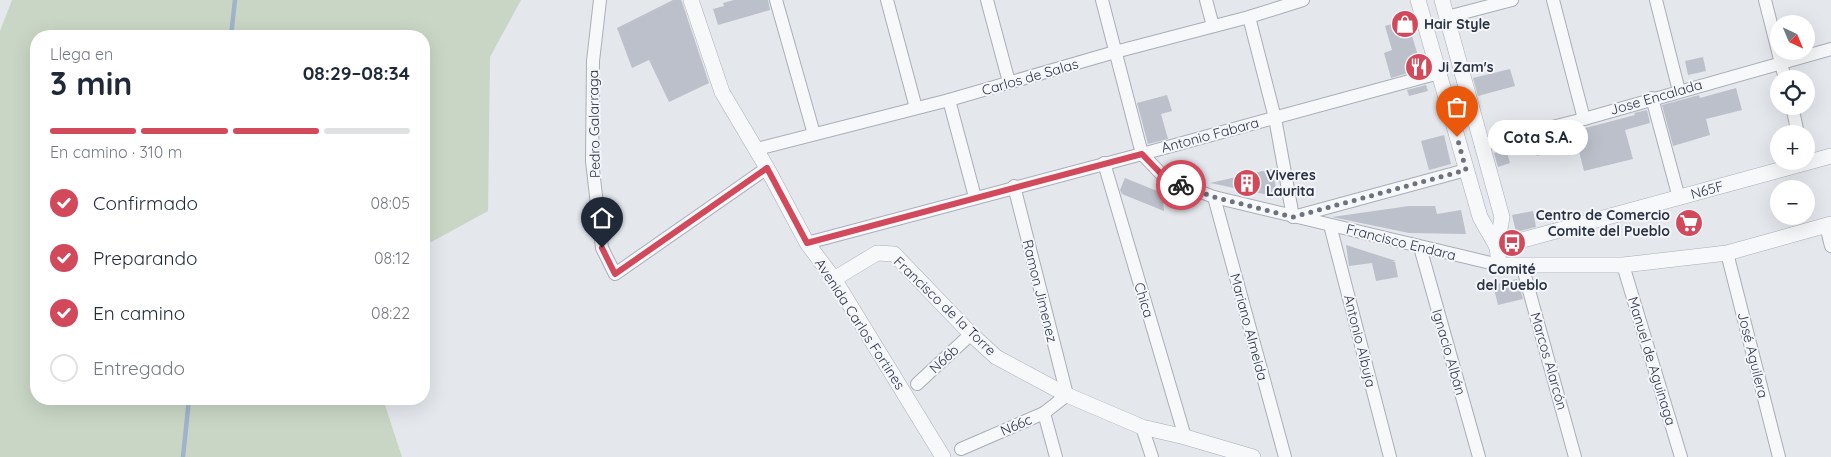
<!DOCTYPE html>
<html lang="es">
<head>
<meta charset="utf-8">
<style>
  body { margin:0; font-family:Quicksand,sans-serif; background:#f6f6f7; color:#1f2937; height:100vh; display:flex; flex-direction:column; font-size:19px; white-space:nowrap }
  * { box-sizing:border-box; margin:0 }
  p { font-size:16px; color:#747a83 }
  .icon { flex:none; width:28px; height:28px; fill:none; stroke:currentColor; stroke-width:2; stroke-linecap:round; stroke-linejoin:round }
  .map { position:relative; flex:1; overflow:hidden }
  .details { position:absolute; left:30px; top:30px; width:400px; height:375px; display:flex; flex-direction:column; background:#fff; border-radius:20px; box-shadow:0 5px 20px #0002 }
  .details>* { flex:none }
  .needle { width:32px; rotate:136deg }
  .buttons { position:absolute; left:1770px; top:15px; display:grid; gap:10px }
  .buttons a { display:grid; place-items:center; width:45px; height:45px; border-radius:50%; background:#fff; box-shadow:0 5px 20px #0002; font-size:25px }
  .pin { position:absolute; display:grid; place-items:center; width:42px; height:42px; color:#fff; margin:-51px -21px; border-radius:50% 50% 50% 0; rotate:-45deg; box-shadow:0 0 5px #0007 }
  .pin .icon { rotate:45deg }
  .courier { position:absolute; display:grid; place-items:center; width:50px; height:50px; margin:-25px; border:4px solid #d1495b; border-radius:50%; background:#fff; color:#222; box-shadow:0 1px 6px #0007 }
  .bubble { position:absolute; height:35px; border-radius:18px; background:#fff; box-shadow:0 5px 20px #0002; font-size:16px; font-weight:700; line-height:35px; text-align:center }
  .head em { font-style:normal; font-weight:700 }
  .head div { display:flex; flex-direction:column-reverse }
  .head { display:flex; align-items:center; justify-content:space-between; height:85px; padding:0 20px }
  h1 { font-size:32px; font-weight:700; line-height:38px }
  .bar { display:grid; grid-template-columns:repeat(4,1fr); gap:8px 5px; align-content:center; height:60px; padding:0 20px }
  .bar i { height:6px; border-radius:4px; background:#e0e1e3 }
  .bar .selected { background:#d1495b }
  .bar p { grid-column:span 4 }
  ol { padding:0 20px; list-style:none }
  li { display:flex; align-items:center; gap:15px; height:55px }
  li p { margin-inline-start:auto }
  li .icon { padding:5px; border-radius:50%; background:#d1495b; color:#fff; stroke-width:4 }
  li:last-child { color:#747a83 }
  li i { width:28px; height:28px; border:2px solid #e0e1e3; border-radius:50% }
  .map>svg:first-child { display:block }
  .green { fill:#c9d6c5 }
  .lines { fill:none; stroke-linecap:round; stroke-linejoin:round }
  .stream { stroke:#9fb4cc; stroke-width:4.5 }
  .building { fill:#bbc0ca }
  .minor-casing { stroke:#a9aeb7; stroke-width:14 }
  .tertiary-casing { stroke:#a9aeb7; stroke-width:16 }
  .minor { stroke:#f7f8fa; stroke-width:12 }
  .tertiary { stroke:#f7f8fa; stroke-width:15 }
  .done { stroke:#6c737f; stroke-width:5; stroke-dasharray:0 9 }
  .route { stroke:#d1495b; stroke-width:6 }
  .labels { text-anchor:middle; stroke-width:4; stroke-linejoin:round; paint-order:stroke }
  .poi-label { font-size:14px; font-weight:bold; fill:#2b3445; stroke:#f4f6f9; text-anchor:start }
  .street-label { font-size:14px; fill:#2b3445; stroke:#f4f6f9 }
</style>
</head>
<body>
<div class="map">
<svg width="1831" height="457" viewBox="0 0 1831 457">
  <rect width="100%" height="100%" fill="#e4e7ec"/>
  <!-- green -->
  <polygon class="green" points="12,0 521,0 490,57 488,211 424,246 424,36 36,36 36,399 383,399 402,457 0,457 0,31"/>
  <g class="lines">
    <!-- stream -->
    <g class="stream">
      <polyline points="231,36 235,0"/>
      <polyline points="183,457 189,399"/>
    </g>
  </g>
  <!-- building -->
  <g class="building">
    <polygon points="673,0 681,0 682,2 709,83 669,102 649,60 632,68 617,28"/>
    <polygon points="734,0 768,0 770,10 718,25 713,9 724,6 723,3"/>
    <polygon points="1407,19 1422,69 1391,78 1384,53 1392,50 1385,26"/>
    <polygon points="1703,57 1706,71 1688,75 1685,61"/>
    <polygon points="1510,69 1515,86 1478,96 1473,78"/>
    <polygon points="1426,85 1428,91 1409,96 1407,90"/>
    <polygon points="1736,88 1742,110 1706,119 1710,135 1673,146 1662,105 1699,95 1700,98"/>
    <polygon points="1167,95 1172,111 1161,114 1168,139 1148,144 1137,103"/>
    <polygon points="1647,110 1650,123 1625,130 1633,159 1584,171 1574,131 1635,115 1634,113"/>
    <polygon points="1444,135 1451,164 1429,170 1421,141"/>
    <polygon points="1550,139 1553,151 1537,156 1533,143"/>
    <polygon points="1506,149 1510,163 1498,167 1494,153"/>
    <polygon points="1272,169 1278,197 1210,183"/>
    <polygon points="1125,178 1162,193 1164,211 1122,194 1120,190"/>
    <polygon points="1409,206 1435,206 1437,214 1461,210 1466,234 1409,233 1332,217"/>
    <polygon points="1533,211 1536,227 1516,232 1512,215"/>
    <polygon points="1346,245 1396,261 1392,261 1395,262 1398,277 1376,281 1372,263 1349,266"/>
    <polygon points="1517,279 1523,299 1498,305 1493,285"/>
  </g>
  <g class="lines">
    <!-- minor casing -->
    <g class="minor-casing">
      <g id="minor">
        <polyline points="600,0 593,61 592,161 602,248 615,274 767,168"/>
        <polyline points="776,0 814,134"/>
        <polyline points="887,0 916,108"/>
        <polyline points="987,0 1009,82"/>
        <polyline points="1102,0 1142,154 1166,179 1214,197 1499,265"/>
        <polyline points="1206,0 1213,26"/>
        <polyline points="1553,0 1584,119"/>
        <polyline points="1656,0 1679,91"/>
        <polyline points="1765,0 1785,79"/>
        <polyline points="1249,17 1275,118 1293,217 1466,170"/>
        <polyline points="1447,17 1512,0"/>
        <polyline points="1652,98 1679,198"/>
        <polyline points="949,100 975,197"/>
        <polyline points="1792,106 1798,134"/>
        <polyline points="1481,145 1584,119 1831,49"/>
        <polyline points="757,149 949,100 1115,52 1249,17 1303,0"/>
        <polyline points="1104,163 1185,437"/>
        <polyline points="1214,197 1285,457"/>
        <polyline points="1330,225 1390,457"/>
        <polyline points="1826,226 1831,246"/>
        <polyline points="807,243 1142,154 1439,73"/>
        <polyline points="1420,247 1479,457"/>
        <polyline points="1727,253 1779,457"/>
        <polyline points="1522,265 1575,457"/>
        <polyline points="1623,265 1681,457"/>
        <polyline points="917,384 971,334"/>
        <polyline points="1044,413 1056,457"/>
        <polyline points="1142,427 1152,457"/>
        <polyline points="961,449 1044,413 1067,395 1014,186"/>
      </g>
    </g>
    <!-- tertiary casing -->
    <g class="tertiary-casing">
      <g id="tertiary">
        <polyline points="691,0 722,92 767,168 807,243 834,279 943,457"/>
        <polyline points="1418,0 1480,217 1497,247"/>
        <polyline points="1442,0 1502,217 1497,247 1499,265 1623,265 1727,253 1831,224"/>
        <polyline points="1497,247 1831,156"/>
        <polyline points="834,279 877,253 894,254 971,334 996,357 1067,395 1142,427 1185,437 1253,457"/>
      </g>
    </g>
    <!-- minor -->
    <use href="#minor" class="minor"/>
    <!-- tertiary -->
    <use href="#tertiary" class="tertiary"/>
  </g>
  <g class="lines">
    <!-- done -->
    <polyline class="done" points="1181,185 1214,197 1293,217 1466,170 1457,137"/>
    <!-- route -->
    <polyline class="route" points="602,248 615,274 767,168 807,243 1142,154 1166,179 1181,185"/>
  </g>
  <!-- icons -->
  <defs>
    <g id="shop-disc" transform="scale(1.4375)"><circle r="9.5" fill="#d1495b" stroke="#f4f6f9"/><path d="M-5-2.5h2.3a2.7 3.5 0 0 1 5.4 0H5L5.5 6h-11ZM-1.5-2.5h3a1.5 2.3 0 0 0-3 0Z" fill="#fff"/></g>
    <g id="restaurant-disc" transform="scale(1.4375)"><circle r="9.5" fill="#d1495b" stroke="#f4f6f9"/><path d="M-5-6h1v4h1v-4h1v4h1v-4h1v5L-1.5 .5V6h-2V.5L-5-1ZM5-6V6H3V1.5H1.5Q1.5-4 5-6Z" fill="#fff"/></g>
    <g id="building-disc" transform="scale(1.4375)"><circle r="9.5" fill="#d1495b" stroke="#f4f6f9"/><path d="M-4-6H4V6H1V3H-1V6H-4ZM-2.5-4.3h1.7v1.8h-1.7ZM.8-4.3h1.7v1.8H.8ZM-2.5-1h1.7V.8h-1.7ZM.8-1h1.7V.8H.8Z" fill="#fff"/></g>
    <g id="supermarket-disc" transform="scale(1.4375)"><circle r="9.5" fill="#d1495b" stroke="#f4f6f9"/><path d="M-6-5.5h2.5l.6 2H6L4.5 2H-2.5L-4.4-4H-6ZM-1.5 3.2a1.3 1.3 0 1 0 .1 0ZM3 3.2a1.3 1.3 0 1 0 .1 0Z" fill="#fff"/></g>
    <g id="bus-disc" transform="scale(1.4375)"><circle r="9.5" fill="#d1495b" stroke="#f4f6f9"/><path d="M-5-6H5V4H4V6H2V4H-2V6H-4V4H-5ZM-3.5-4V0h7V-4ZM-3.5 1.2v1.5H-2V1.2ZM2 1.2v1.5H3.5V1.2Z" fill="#fff"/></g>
  </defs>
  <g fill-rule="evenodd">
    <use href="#shop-disc" x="1405" y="24"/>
    <use href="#restaurant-disc" x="1419" y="67"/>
    <use href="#building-disc" x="1247" y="183"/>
    <use href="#supermarket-disc" x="1689" y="223"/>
    <use href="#bus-disc" x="1512" y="243"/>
  </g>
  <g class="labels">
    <!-- poi labels -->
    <g class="poi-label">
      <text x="1424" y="29">Hair Style</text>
      <text x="1438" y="72">Ji Zam's</text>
      <text x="1266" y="180">Viveres<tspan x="1266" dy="16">Laurita</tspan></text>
      <text x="1670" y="220" text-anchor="end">Centro de Comercio<tspan x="1670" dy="16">Comite del Pueblo</tspan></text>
      <text x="1512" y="274" text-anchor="middle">Comité<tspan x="1512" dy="16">del Pueblo</tspan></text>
    </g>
    <!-- street labels -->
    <g class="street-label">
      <text transform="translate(1030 77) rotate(-16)" y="5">Carlos de Salas</text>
      <text transform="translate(1656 97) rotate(-16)" y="5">Jose Encalada</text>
      <text transform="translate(594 124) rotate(-91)" y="5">Pedro Galarraga</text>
      <text transform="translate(1210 135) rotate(-15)" y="5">Antonio Fabara</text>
      <text transform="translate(1707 190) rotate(-15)" y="5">N65F</text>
      <text transform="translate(1401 242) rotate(14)" y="5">Francisco Endara</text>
      <text transform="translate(1040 291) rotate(76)" y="5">Ramon Jimenez</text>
      <text transform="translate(1144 300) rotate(73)" y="5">Chica</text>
      <text transform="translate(945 306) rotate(44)" y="5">Francisco de la Torre</text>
      <text transform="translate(860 324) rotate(57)" y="5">Avenida Carlos Fortines</text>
      <text transform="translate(1249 327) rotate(75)" y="5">Mariano Almeida</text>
      <text transform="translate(1360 341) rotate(76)" y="5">Antonio Albuja</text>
      <text transform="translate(1449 352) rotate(74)" y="5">Ignacio Albán</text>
      <text transform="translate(1753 355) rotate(76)" y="5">José Aguilera</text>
      <text transform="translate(944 359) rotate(-43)" y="5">N66b</text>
      <text transform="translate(1549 361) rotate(74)" y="5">Marcos Alarcón</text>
      <text transform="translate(1652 361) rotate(73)" y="5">Manuel de Aguinaga</text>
      <text transform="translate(1016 425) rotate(-23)" y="5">N66c</text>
    </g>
  </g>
</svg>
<div class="buttons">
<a><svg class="needle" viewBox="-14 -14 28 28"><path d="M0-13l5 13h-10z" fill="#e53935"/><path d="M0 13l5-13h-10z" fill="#747a83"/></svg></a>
<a><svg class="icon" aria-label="locate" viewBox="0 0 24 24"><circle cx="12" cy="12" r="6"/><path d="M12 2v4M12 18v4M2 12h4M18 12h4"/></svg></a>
<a>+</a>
<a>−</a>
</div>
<div class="pin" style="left:1457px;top:137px;background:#ea580c"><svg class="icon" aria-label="bag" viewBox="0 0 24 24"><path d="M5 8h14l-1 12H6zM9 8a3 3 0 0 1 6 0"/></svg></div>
<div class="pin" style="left:602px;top:248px;background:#1f2937"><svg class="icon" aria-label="home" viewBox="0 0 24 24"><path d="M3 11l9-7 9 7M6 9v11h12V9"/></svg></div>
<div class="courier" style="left:1181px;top:185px"><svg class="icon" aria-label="bike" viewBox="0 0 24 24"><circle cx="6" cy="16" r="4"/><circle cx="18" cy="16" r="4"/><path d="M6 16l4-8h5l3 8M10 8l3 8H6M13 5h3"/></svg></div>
<div class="bubble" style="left:1488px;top:120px;width:100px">Cota S.A.</div>
<section class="details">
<div class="head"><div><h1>3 min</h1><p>Llega en</p></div><em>08:29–08:34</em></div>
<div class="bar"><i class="selected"></i><i class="selected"></i><i class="selected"></i><i></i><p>En camino · 310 m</p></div>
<ol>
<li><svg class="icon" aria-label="check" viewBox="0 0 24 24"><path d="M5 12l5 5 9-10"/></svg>Confirmado<p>08:05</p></li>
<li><svg class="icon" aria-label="check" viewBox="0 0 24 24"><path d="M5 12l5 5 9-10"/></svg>Preparando<p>08:12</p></li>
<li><svg class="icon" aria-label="check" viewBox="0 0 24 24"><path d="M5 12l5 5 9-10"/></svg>En camino<p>08:22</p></li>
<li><i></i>Entregado</li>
</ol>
</section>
</div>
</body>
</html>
